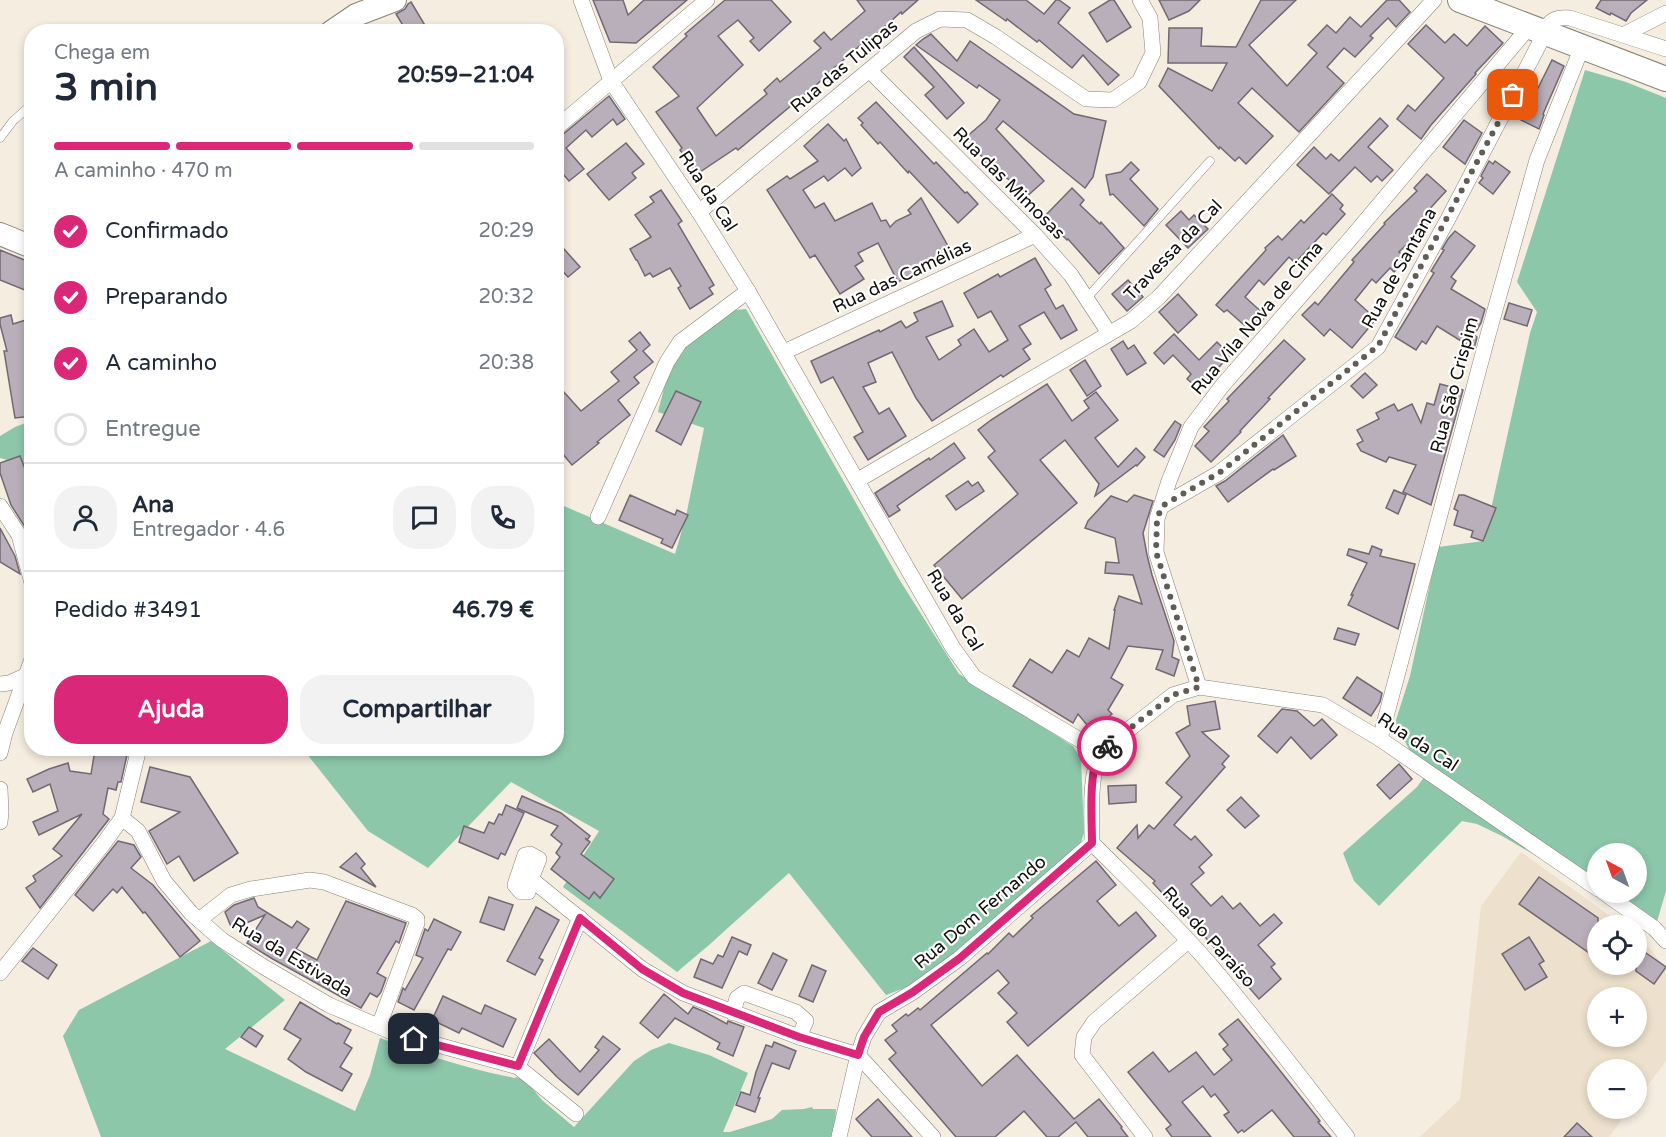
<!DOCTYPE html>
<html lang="pt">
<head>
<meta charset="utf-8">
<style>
  body { margin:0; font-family:"Varela Round",sans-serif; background:#f2f2f3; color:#1f2937; height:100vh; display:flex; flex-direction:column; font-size:22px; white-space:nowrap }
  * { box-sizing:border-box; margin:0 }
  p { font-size:20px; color:#747a83 }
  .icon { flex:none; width:33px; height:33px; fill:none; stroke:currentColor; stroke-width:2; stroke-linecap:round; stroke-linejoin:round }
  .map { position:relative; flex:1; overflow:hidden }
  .side { position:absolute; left:24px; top:24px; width:540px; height:732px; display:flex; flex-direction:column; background:#fff; border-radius:24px; box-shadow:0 3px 9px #0003 }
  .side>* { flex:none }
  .needle { width:39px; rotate:319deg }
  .fabs { position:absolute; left:1587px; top:843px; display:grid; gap:12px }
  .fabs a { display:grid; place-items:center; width:60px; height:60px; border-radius:50%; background:#fff; box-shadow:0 3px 9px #0003; font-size:30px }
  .pin { position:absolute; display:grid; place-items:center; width:51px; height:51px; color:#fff; margin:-26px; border-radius:12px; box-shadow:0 3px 9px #0006 }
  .courier { position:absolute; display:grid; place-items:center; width:60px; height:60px; margin:-30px; border:4px solid #db2777; border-radius:50%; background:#fff; color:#222; box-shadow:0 2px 8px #0007 }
  .overview em { font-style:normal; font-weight:700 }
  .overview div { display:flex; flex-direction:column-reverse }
  .overview { display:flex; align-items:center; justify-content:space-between; height:102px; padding:0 30px }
  h1 { font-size:39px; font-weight:700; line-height:45px }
  .bar { display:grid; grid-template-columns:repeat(4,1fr); gap:9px 6px; align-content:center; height:72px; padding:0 30px }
  .bar i { height:8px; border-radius:4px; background:#e0e1e3 }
  .bar .selected { background:#db2777 }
  .bar p { grid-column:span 4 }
  .line { display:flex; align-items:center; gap:15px; padding:0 30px; border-top:2px solid #e0e1e3 }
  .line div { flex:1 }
  .round { display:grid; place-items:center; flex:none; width:63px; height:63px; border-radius:24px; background:#f2f2f3 }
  ol { padding:0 30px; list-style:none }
  li { display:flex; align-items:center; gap:18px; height:66px }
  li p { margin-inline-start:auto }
  li .icon { padding:6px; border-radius:50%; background:#db2777; color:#fff; stroke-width:4 }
  li:last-child { color:#747a83 }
  li i { width:33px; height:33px; border:3px solid #e0e1e3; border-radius:50% }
  .cta { display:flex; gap:12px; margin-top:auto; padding:12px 30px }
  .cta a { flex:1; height:69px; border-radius:24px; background:#db2777; color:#fff; font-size:24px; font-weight:700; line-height:69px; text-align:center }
  .cta a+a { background:#f2f2f3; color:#1f2937 }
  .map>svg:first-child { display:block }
  .built { fill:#ede1cd; fill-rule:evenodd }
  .forest { fill:#8cc7aa }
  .building { fill:#b9afba; stroke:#726872; stroke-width:1.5 }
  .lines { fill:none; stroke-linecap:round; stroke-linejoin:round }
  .lane-casing { stroke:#898376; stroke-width:9 }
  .street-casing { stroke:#898376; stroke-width:16 }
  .secondary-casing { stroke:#898376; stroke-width:24 }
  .primary-casing { stroke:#898376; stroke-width:26 }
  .lane { stroke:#fff; stroke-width:8 }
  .street { stroke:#fff; stroke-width:15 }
  .secondary { stroke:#fff; stroke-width:22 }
  .primary { stroke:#fff; stroke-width:24 }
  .done { stroke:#615d55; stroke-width:6; stroke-dasharray:0 10.8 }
  .route { stroke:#db2777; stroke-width:8 }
  .labels { text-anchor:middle; stroke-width:4.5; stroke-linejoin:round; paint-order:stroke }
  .street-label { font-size:18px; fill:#110f0a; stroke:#fff }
</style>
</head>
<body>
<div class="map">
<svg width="1666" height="1137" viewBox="0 0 1666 1137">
  <rect width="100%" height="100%" fill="#f5ede0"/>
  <!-- built -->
  <path class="built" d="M1521,852l102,73 -25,1v38h38l1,-27 15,14 14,19v91l-29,39 -1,-30h-38v38l32,1 -21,28h-189l40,-38 21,-193zM1598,998h38v38h-38z"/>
  <!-- forest -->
  <g class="forest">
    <polygon points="1585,70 1626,82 1666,98 1666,891 1656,925 1600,893 1636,892 1636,854 1598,854 1597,891 1502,836 1477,824 1462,821 1379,906 1354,881 1343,853 1417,787 1427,773 1411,753 1395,723 1410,676 1438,547 1484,541 1530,333 1537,312 1517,282"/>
    <polygon points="746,309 899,579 959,674 1073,746 1081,759 1084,833 1079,848 923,981 886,995 789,873 709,945 677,972 563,887 599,831 511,782 428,868 368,831 303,749 556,748 557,503 675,554 686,516 704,428 658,412 671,360 682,349 735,310"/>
    <polygon points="31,421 31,480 22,464 0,458 0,436 15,427"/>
    <path d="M211,941l74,59 -60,49 130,62 15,-36 10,-37c44,17 89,31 135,40l1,-1 9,3 17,20 32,27 60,-66 17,-11 18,-7 40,12 39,18 -25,59h7l42,-13 10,-9 22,-1 8,-2 1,2h23l-2,28h-733l-38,-101 16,-26z"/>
  </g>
  <!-- building -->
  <g class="building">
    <polygon points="593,0 623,0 628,15 644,0 687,0 636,43 610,42"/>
    <polygon points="725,0 771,0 791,22 759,51 750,41 754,38 738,20 718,36 743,65 697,108 716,136 767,94 764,90 777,78 780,82 821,48 814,41 824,32 831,40 865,11 857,0 918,0 902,14 901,12 870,40 868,39 828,73 829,74 738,150 736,148 697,174 680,150 682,148 656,112 679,96 653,67 687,36 685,34"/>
    <polygon points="976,0 1026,0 1044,14 1056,0 1059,0 1070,8 1058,23 1119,75 1108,85 1083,55 1072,68 1039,40 1037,42 1007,19 1006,21"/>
    <polygon points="1110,0 1114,0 1131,27 1107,42 1089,13"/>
    <polygon points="1159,0 1200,0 1189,11 1169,20"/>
    <polygon points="1261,0 1296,0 1249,45 1287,86 1317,53 1308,45 1327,25 1336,33 1350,17 1361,27 1387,0 1399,0 1410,12 1396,27 1388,18 1370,36 1373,38 1355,57 1344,48 1327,67 1344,83 1299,132 1252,88 1238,103 1273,136 1246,164 1239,157 1235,161 1220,147 1219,149 1159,86 1168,68 1212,91 1227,63 1168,63 1169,28 1202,28 1201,46 1236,47"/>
    <polygon points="1601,0 1647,0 1631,13 1626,21 1611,13 1610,15 1596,8"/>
    <polygon points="411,2 429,32 407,32 396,14 405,9 408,4"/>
    <polygon points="1426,25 1445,43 1454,34 1467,46 1485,26 1503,43 1475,73 1476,74 1431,125 1421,139 1397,119 1408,105 1415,111 1444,78 1408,44"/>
    <polygon points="931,34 957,61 970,41 1074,114 1106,121 1093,177 1085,188 1003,121 996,129 1044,181 1024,199 1012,187 1015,184 984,162 985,160 965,138 986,120 1000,100 979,85 977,88 916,45 923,39"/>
    <polygon points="914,47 964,103 947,119 925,95 934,87 904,57"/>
    <polygon points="1552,60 1564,66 1543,114 1544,115 1539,129 1515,117 1530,86 1537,90"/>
    <polygon points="609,96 625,119 617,125 613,119 592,137 586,130 566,148 584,169 569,181 556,166 556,138 562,135"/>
    <polygon points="876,102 934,164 936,162 965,193 967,192 978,204 958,223 909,171 908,173 880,142 878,144 861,125 863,123 858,118"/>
    <polygon points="1380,118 1388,126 1368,147 1393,170 1382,181 1377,176 1371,182 1355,167 1329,194 1297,165 1314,147 1326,159 1331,154 1339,161"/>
    <polygon points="1464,120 1482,133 1465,164 1443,147"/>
    <polygon points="828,124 844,141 846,139 861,168 852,176 845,168 828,181 824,176 803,190 815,208 824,203 835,221 872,203 881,221 886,220 890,227 896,221 911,214 908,210 921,198 952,253 898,282 878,243 858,253 863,261 855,266 864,279 840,294 815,255 810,258 767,190 787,176 790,179 818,161 804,146"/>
    <polygon points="626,143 644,164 632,173 636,178 609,200 587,174"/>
    <polygon points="1489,161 1493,164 1495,161 1510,172 1493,194 1479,183 1483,178 1481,176"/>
    <polygon points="1131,162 1139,170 1130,179 1158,209 1144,226 1113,194 1110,195 1106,175 1121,172"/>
    <polygon points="1427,174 1446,191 1425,214 1431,221 1399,252 1407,259 1394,272 1390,268 1376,283 1372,279 1355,300 1376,319 1352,348 1330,329 1324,336 1302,315 1315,302 1318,305 1354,262 1352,260 1385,224 1384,223 1417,191 1414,188"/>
    <polygon points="1072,188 1084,200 1080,205 1100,224 1101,222 1124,248 1099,274 1068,239 1067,240 1044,217"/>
    <polygon points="661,190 682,221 678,224 714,285 709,288 713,294 690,309 678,288 681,286 670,268 653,277 650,273 645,276 637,260 636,260 630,249 651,237 635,215 654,202 650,197"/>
    <polygon points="1332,194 1343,205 1340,209 1345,214 1326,235 1323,233 1295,263 1289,257 1264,285 1259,280 1245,297 1266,316 1252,332 1227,310 1224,312 1216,305 1266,250 1265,248 1278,236 1282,240 1301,220 1304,223"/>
    <polygon points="1181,211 1189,220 1194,215 1208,229 1188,248 1166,225"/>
    <polygon points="1455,231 1475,246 1451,277 1456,281 1451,289 1485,309 1481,323 1474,335 1477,337 1474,349 1437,326 1426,344 1422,341 1416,350 1395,337 1434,273 1431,271 1444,250 1442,249 1448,239"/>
    <polygon points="556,240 580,267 568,277 556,264"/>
    <polygon points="0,250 32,263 32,293 0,280"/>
    <polygon points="1035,258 1051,285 1045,289 1056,309 1063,305 1077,330 1061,339 1044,312 1019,326 1031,344 1023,349 1030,359 1003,377 1001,375 932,421 916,398 892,352 868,363 876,382 863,387 879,414 889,408 906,436 868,460 854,437 863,432 833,377 821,383 811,361 879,330 880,332 901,321 906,328 918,321 914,313 942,301 953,326 926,337 939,360 961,345 958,340 974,329 989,352 1008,340 991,311 978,318 964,293 998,274 1000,277"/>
    <polygon points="1128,280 1143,297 1127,311 1112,294"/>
    <polygon points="1178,294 1197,315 1178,333 1159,312"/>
    <polygon points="1509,303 1532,310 1527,326 1504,319"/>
    <polygon points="11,315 13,324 29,319 32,328 32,416 15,418 4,351 7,351 0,324 0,318"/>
    <polygon points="640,332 650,345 643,351 653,362 634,377 639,383 618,400 630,415 597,442 599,443 572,465 556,446 556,397 563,391 581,411 619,381 611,372 637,350 629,341"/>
    <polygon points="1174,334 1199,360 1217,342 1230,355 1199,389 1187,379 1191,374 1173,355 1164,364 1154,353"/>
    <polygon points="1284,340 1305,359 1268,398 1270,399 1240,431 1241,432 1211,462 1195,446 1209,431 1204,427 1229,401 1227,399"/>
    <polygon points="1123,341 1128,349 1134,345 1146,363 1127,375 1111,349"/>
    <polygon points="1085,360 1101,386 1087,396 1070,370"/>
    <polygon points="1365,373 1377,385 1363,398 1351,386"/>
    <polygon points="1047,384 1072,421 1089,408 1084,401 1096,392 1118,420 1095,438 1118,467 1136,448 1145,457 1137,466 1136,465 1095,496 1099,484 1065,440 1040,460 1077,503 962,599 934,565 1018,494 988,457 995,451 978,430 991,420"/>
    <polygon points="1440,384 1463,390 1431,505 1403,492 1416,465 1389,457 1386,462 1361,451 1357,444 1363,441 1357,430 1379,419 1376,413 1394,404 1398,411 1412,404 1421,423 1427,403 1434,405"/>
    <polygon points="676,391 701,402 681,445 656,431"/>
    <polygon points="1175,421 1181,425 1175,440 1164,457 1154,450"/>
    <polygon points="1283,435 1296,456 1274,470 1273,469 1228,502 1216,486 1225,481"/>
    <polygon points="954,443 965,458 897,506 900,510 889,517 875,493 929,458 930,460"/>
    <polygon points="20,456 32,487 32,544 27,530 11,505 0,473 0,463"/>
    <polygon points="968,481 972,486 978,482 984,491 956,510 946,496"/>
    <polygon points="1394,490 1406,495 1398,514 1386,508"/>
    <polygon points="630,495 675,515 677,510 688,515 672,548 661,543 663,539 619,520"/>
    <polygon points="1134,495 1153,501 1143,533 1147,555 1152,575 1174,641 1172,657 1179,660 1174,676 1156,669 1163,650 1128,646 1111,678 1123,685 1108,710 1112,714 1092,731 1078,714 1073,723 1013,686 1030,659 1052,673 1067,650 1079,657 1089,638 1109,649 1115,610 1114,610 1119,596 1142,604 1133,575 1105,573 1106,562 1119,563 1115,538 1085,528 1088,521 1111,496 1127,502"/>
    <polygon points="1459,495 1464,495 1496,508 1483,541 1471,537 1473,531 1454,525 1458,511 1454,509"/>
    <polygon points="0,528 15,556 20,574 0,562"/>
    <polygon points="1372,546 1382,550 1380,556 1415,564 1398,629 1348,605 1353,595 1351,595 1367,563 1347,555 1349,549 1369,554"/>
    <polygon points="1338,628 1359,634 1355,645 1334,639"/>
    <polygon points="1357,677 1382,693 1380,702 1371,716 1343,698"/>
    <polygon points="1215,701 1220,729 1202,732 1229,756 1222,764 1225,767 1174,825 1191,840 1195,836 1212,855 1199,867 1204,873 1191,884 1211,906 1222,896 1233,909 1240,903 1260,926 1274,914 1282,923 1258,945 1275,964 1271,967 1281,979 1259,999 1179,907 1177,909 1153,883 1155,881 1117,848 1137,825 1138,838 1149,825 1154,829 1182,797 1166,783 1190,756 1176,733 1190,725 1187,706"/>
    <polygon points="1282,709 1297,711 1314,726 1322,719 1337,735 1311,759 1291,737 1277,753 1258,736"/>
    <polygon points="95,750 127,755 121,782 118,782 116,790 108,788 103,814 109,819 40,908 26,888 36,881 33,876 62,856 53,849 82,814 39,835 33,822 58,811 50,784 33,792 27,779 49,769 68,763 70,771 91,774"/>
    <polygon points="1399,764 1412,779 1390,799 1377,785"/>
    <polygon points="150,767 190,777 238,853 194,881 179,856 167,864 149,831 180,812 141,802"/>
    <polygon points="1136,785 1136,802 1109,804 1108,786"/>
    <polygon points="522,796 561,813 590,836 587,840 585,838 590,842 581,854 614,879 600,898 594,892 589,899 551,869 560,857 556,853 562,844 551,835 558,826 517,808"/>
    <polygon points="1241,797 1259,816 1245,828 1227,810"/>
    <polygon points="506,805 524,813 505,855 501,853 498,859 459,842 464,826 484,833 489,822 494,824 499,814 502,815"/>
    <polygon points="118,841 134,845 141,857 131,868 153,885 200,941 180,957 145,912 143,913 122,887 117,893 113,889 93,911 75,895"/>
    <polygon points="356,853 365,864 361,868 376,887 340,867"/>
    <polygon points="1096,861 1116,885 1097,901 1119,926 1136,912 1156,936 1028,1046 1007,1022 1017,1013 998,993 1009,983 998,970 931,1025 982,1086 1017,1055 1074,1119 1099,1099 1122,1127 1121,1128 1128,1137 1088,1137 1076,1122 1058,1137 1047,1137 1024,1111 995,1137 956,1137 889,1059 896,1053 885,1040 897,1031 892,1025 906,1014 908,1016 918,1008 920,1010 987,953 988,954 1009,933 1013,937 1033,918 1031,916"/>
    <polygon points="1539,877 1598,918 1598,959 1519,904"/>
    <polygon points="489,897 513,905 504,930 480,922"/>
    <polygon points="254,898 258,907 292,928 297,921 309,929 296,949 317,960 346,901 406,923 399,943 396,941 377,973 386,978 381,992 377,997 370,993 361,1008 271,958 247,943 265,915 232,929 225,912 234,905"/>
    <polygon points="536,907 559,920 539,958 543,960 535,975 507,961"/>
    <polygon points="434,919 461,932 451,950 448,949 414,1010 398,1002 403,988 405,990 423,958 416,955 425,929 428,931"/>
    <polygon points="732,937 751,945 747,955 739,951 722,988 694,977 701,959 713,964 718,955 723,957"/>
    <polygon points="1529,937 1544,961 1539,964 1547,977 1525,990 1502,954"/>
    <polygon points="1636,946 1666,967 1654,984 1636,971"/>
    <polygon points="33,948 57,965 48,979 22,961"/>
    <polygon points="773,953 787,960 772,990 758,983"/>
    <polygon points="812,965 826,971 813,1002 799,996"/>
    <polygon points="664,994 688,1014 693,1007 705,1012 727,1024 728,1021 744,1027 733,1056 717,1049 720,1043 675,1018 658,1038 640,1023"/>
    <polygon points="443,996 481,1014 485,1005 516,1019 503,1047 462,1028 459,1033 432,1020"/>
    <polygon points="300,1002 337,1024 338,1023 351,1030 344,1043 352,1048 340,1067 352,1074 342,1091 306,1072 288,1059 301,1039 284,1029"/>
    <polygon points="1238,1019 1270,1058 1320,1121 1318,1122 1331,1137 1294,1137 1272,1110 1244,1132 1242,1130 1238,1133 1224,1115 1229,1112 1215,1094 1211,1097 1203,1086 1182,1102 1211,1137 1172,1137 1166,1129 1171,1125 1128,1072 1153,1052 1169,1072 1196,1052 1214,1075 1232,1060 1223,1049 1228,1045 1219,1034"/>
    <polygon points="249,1027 263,1036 256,1047 241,1037"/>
    <polygon points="603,1036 620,1049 578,1095 557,1077 534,1053 549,1039 580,1072 599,1050 595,1047"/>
    <polygon points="774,1042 796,1051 789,1069 772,1063 758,1098 760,1098 755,1112 736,1105 741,1092 750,1095 756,1072 766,1045 772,1047"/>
    <polygon points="878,1099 912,1137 872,1137 856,1119"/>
    <polygon points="1577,1123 1592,1137 1564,1137"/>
  </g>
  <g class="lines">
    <!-- lane casing -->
    <g class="lane-casing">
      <g id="lane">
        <polyline points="0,138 13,121 32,104"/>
        <polyline points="1086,299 1210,161"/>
      </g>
    </g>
    <!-- street casing -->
    <g class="street-casing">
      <g id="street">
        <polyline points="581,0 611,81 699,212 748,291 953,648 974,677 1100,752 1173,695 1199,687 1323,705 1380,739 1598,889"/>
        <path d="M1542,32c9,-12 13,-15 28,-14l96,31"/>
        <polyline points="1623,35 1666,13"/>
        <polyline points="870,71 1035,235 1071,275 1109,333"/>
        <polyline points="556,128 707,0"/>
        <polyline points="699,212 916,31 940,19 967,20 996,37 1086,99 1113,100 1139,82 1153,53 1150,18 1140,0"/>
        <polyline points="784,352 1035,235"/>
        <polyline points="858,480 1131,321 1159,297 1434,0"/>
        <polyline points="0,506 19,535 32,583"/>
        <polyline points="1162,506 1219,473 1378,347 1448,219 1545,33"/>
        <polyline points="598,517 667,362 680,342 748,291"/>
        <polyline points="0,684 9,683 27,675"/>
        <polyline points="1199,687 1156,552 1157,519 1169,481 1191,427 1222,386 1351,238 1529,27"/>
        <polyline points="1380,739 1488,335 1537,160 1582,47"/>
        <path d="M1100,752c-11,29 -8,60 -8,91 39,39 79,77 115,118 49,57 94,117 140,176"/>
        <polyline points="0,753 5,733 32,659"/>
        <polyline points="0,789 1,812 0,822"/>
        <polyline points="122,818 138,831 164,881 191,913 222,940 264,967 329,1005 394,1033 518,1067 576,1114"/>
        <polygon points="530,854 539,859 531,879 528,892 521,892 515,885 525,855"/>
        <polyline points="531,879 642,969 683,993 799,1037 858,1055 933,1137"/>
        <polyline points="1603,892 1654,928 1666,941"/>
        <polyline points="199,920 231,895 251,889 310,880 324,882 412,915 417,919 417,923 379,1026"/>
        <polyline points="0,973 104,843 122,818 139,748"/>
        <polyline points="733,1013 737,998 744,993 796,1012 806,1021 799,1037"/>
        <polyline points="518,1067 580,918"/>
        <polyline points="839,1137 858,1055 864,1037 879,1012 913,992 960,958 1092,843"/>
        <polyline points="1145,1137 1082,1055 1084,1037 1094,1022 1188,941"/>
      </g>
    </g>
    <!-- secondary casing -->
    <g class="secondary-casing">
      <g id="secondary">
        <polyline points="331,32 356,15 395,0"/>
        <polyline points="0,234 32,247"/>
      </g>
    </g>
    <!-- primary casing -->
    <g class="primary-casing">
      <polyline id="primary" points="1460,0 1666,79"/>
    </g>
    <!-- lane -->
    <use href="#lane" class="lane"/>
    <!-- street -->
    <use href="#street" class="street"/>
    <!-- secondary -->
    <use href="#secondary" class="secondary"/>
    <!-- primary -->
    <use href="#primary" class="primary"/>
  </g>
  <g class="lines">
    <!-- done -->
    <polyline class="done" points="1107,746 1173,695 1199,687 1156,552 1157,519 1162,506 1219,473 1378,346 1513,95"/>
    <!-- route -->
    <path class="route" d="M414,1039l104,27 62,-148 62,51 41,24 116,44 59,18 6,-18 15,-25 34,-20 47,-34 132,-115c0,-22 -4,-73 8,-90 1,-2 5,-5 7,-7"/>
  </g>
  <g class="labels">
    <!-- street labels -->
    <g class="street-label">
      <text transform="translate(844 66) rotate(-40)" y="6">Rua das Tulipas</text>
      <text transform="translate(1009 183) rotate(45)" y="6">Rua das Mimosas</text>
      <text transform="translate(708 191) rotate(57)" y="6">Rua da Cal</text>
      <text transform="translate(1173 250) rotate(-46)" y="6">Travessa da Cal</text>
      <text transform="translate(1399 268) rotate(-61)" y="6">Rua de Santana</text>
      <text transform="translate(902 276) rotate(-25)" y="6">Rua das Camélias</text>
      <text transform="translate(1257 318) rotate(-50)" y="6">Rua Vila Nova de Cima</text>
      <text transform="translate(1454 385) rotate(-75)" y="6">Rua São Crispim</text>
      <text transform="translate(955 610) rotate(59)" y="6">Rua da Cal</text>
      <text transform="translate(1418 742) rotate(33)" y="6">Rua da Cal</text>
      <text transform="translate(980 912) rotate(-40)" y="6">Rua Dom Fernando</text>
      <text transform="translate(1209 937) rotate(48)" y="6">Rua do Paraíso</text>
      <text transform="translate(292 957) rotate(31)" y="6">Rua da Estivada</text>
    </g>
  </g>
</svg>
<div class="fabs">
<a><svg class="needle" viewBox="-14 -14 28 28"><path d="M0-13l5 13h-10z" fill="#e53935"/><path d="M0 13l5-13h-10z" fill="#747a83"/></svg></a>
<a><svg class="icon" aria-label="locate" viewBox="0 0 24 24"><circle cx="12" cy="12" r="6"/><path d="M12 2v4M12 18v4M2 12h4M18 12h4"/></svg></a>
<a>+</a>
<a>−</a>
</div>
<div class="pin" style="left:1513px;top:95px;background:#ea580c"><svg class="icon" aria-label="bag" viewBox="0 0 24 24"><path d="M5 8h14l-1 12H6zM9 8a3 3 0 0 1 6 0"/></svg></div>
<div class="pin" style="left:414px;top:1039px;background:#1f2937"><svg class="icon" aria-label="home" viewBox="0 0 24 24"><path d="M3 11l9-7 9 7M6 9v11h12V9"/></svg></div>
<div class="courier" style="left:1107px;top:746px"><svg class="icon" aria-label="bike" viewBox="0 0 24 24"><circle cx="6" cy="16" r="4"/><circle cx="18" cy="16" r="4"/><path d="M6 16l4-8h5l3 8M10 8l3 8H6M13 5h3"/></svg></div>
<section class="side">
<div class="overview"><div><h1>3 min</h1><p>Chega em</p></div><em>20:59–21:04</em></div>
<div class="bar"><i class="selected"></i><i class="selected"></i><i class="selected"></i><i></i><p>A caminho · 470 m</p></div>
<ol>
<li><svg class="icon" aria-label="check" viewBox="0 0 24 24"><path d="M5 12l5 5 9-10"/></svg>Confirmado<p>20:29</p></li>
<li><svg class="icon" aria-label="check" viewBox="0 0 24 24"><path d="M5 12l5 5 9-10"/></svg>Preparando<p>20:32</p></li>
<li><svg class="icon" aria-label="check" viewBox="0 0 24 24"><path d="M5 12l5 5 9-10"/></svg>A caminho<p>20:38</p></li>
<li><i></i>Entregue</li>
</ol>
<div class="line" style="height:108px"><a class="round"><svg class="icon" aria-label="person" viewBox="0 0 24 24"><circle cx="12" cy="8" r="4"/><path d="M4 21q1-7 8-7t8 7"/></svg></a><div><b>Ana</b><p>Entregador · 4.6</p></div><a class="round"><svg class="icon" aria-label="chat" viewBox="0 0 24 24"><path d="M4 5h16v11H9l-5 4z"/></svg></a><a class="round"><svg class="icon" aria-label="phone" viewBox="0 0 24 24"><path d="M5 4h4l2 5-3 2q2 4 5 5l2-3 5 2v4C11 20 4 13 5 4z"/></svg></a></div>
<div class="line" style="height:78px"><div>Pedido #3491</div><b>46.79 €</b></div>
<div class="cta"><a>Ajuda</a><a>Compartilhar</a></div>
</section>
</div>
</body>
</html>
